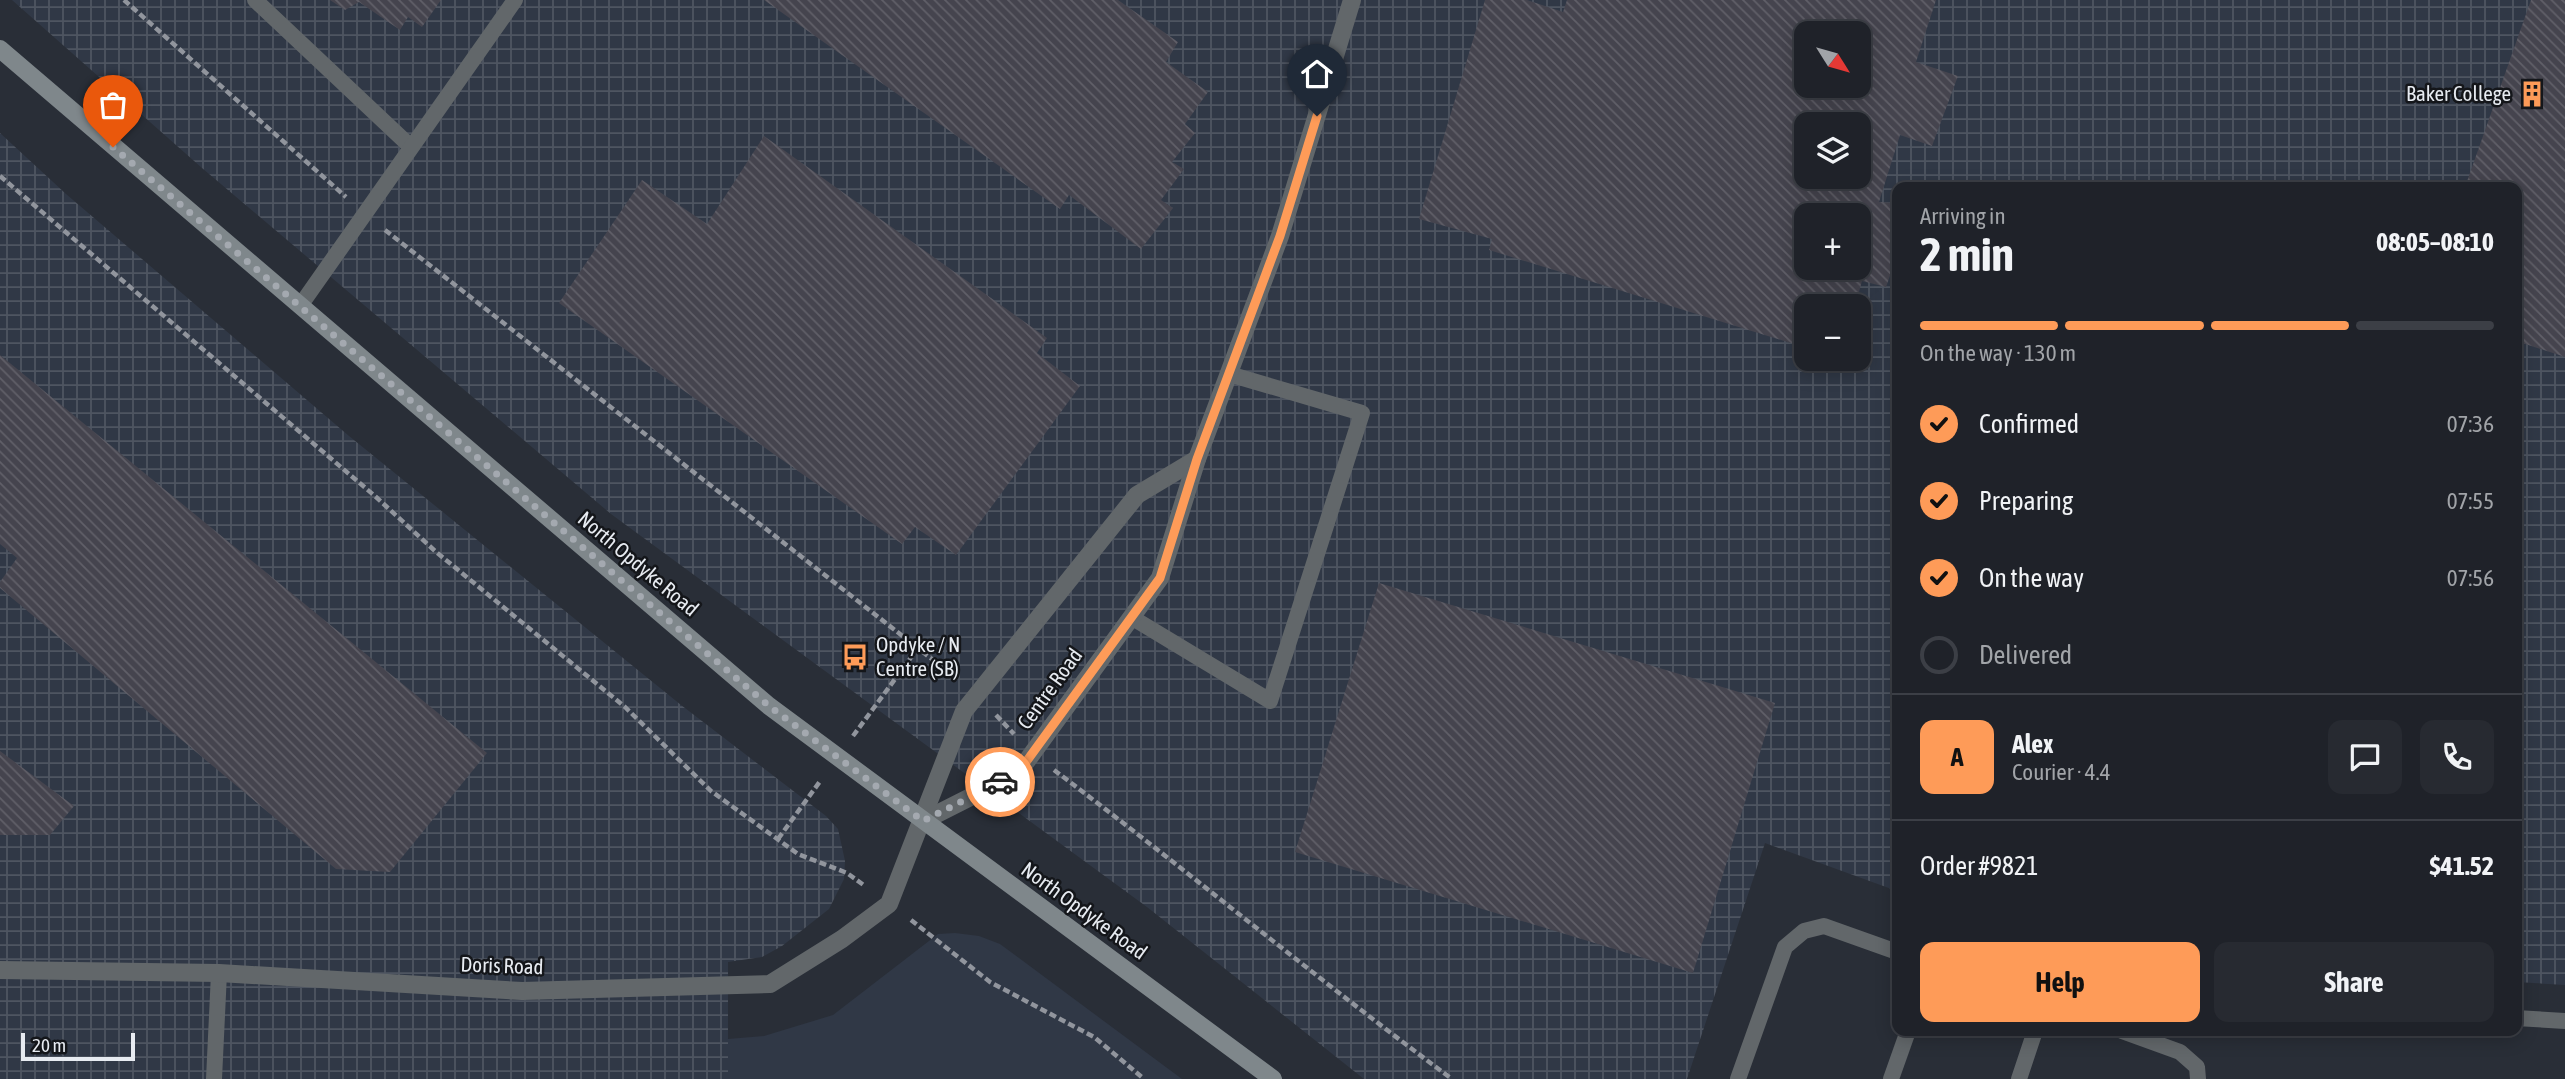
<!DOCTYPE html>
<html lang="en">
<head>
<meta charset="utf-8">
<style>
  body { margin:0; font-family:"Asap Condensed",sans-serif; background:#272a31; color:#f1f3f6; height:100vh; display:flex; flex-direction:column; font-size:26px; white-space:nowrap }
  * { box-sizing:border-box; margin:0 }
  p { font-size:23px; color:#a1a4a8 }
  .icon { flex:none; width:38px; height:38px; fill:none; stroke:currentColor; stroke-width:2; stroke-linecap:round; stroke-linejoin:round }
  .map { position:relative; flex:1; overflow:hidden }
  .sheet { position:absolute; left:1892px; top:182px; width:630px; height:854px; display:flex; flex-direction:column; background:#1f2229; border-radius:14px; box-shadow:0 4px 18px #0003,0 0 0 2px #3c3f46 }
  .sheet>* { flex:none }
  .needle { width:46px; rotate:127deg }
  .buttons { position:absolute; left:1794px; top:21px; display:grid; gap:14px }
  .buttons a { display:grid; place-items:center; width:77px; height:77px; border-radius:14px; background:#1f2229; box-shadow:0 4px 18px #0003,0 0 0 2px #3c3f46; font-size:35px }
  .scale { position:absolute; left:21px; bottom:18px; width:114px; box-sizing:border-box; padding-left:7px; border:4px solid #e7ebf1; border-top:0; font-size:19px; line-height:24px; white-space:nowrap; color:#e7ebf1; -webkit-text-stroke:5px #14161a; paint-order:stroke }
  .pin { position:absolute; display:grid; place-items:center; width:60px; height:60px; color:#fff; margin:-72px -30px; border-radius:50% 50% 50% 0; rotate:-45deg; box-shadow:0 0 7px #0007 }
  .pin .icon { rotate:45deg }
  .courier { position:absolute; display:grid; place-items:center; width:70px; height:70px; margin:-35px; border:5px solid #fe9b58; border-radius:50%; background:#fff; color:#222; box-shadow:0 2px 9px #0007 }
  .summary em { font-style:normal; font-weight:700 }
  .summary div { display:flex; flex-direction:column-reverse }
  .summary { display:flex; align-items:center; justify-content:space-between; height:119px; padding:0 28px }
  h1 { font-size:46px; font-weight:700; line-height:52px }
  .bar { display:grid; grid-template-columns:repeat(4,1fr); gap:10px 7px; align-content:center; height:84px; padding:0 28px }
  .bar i { height:9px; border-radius:5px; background:#3c3f46 }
  .bar .selected { background:#fe9b58 }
  .bar p { grid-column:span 4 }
  .line { display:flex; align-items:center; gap:18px; padding:0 28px; border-top:2px solid #3c3f46 }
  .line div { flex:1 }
  .round { display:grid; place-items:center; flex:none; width:74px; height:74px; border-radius:14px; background:#272a31 }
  ol { padding:0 28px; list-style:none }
  li { display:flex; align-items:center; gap:21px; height:77px }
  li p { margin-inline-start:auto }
  li .icon { padding:7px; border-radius:50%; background:#fe9b58; color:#111; stroke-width:4 }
  li:last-child { color:#a1a4a8 }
  li i { width:38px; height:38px; border:4px solid #3c3f46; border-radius:50% }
  .cta { display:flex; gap:14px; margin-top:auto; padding:14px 28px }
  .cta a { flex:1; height:80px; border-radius:14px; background:#fe9b58; color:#111; font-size:28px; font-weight:700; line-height:80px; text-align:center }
  .cta a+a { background:#272a31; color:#f1f3f6 }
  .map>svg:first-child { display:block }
  .built { fill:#303846 }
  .industrial { fill:url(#industrial-grid); fill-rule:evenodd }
  .building { fill:url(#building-back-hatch); fill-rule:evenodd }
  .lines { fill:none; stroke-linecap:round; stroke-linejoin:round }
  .path { stroke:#91959d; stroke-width:4.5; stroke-dasharray:7 3.5; stroke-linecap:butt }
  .service { stroke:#62676a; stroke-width:16 }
  .minor { stroke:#62676a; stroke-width:18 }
  .secondary { stroke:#7f878b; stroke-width:18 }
  .done { stroke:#a4a9b0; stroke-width:7; stroke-dasharray:0 12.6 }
  .route { stroke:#fe9b58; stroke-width:9 }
  .labels { text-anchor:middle; stroke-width:5; stroke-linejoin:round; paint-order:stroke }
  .poi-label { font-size:21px; fill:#e7ebf1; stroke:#14161a; text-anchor:end }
  .street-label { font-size:21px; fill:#e7ebf1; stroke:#14161a }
</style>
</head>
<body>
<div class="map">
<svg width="2565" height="1079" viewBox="0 0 2565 1079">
  <defs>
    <pattern id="industrial-grid" width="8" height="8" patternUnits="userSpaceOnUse" patternTransform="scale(1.75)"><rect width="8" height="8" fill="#303846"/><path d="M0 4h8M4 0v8" fill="none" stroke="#4e5561"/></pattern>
    <pattern id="building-back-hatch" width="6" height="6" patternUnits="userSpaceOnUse" patternTransform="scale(1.75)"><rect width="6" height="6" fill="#45444e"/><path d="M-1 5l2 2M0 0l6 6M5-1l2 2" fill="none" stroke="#605f68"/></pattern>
  </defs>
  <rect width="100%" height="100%" fill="#292e37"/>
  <!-- built -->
  <polygon class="built" points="955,933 979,936 1000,944 1182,1079 728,1079 728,1039 764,1036 833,1015 938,934"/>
  <!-- industrial -->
  <g class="industrial">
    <path d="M12,0h2553v985l-48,-3 -1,-795h-619v704l-132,-48 -78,236h-323l-217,-172 -536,-393 -409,-346zM1806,33h52v53h-52zM1806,124h52v53h-52zM1806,215h52v53h-52zM1806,306h52v53h-52z"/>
    <polygon points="0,133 66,194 349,436 681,705 826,816 838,829 845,861 844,879 829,909 782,946 762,957 728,962 728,1079 0,1079"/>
  </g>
  <!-- building -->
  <g class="building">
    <polygon points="330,0 441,0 422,27 408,17 400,30 359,2 345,10"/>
    <polygon points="764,0 1118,0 1178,42 1166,62 1208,92 1185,124 1195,133 1172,162 1184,169 1161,200 1173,208 1141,249 1069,195 1060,209"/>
    <path d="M1485,0h42l36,12 4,-12h369l-20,62 42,14 -26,70 -32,-11 -21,67 18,1v53l-11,31 -24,-6 -7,25 -40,-14 -6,14h-3v8l-12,30 -305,-94 3,-11 -73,-20zM1806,33h52v53h-52zM1806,124h52v53h-52zM1806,215h52v53h-52z"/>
    <polygon points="2531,0 2565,0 2565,357 2516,341 2516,187 2465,187"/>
    <polygon points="764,136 1047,338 1037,353 1080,386 956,555 915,527 902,544 559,303 642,180 707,224"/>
    <polygon points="0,355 487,753 390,872 336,869 0,588 0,582 17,558 0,544"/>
    <polygon points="1379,583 1775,703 1693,973 1295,852"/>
    <polygon points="0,751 74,806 50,835 0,835"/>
  </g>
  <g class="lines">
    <!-- path -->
    <g class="path">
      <polyline points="124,0 346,197"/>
      <polyline points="0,176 376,497 435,551 625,707 711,791 798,854 847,873 865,886"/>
      <polyline points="385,230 956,678"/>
      <polyline points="996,715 1014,734"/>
      <polyline points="853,736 918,648"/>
      <path d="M1054,770c134,101 263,209 398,309"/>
      <polyline points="778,839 821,780"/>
      <polyline points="911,920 990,982 1094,1037 1144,1079"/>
    </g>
    <!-- service -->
    <g class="service">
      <polyline points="255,0 410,146"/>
      <polyline points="300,306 515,0"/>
      <polyline points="1131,617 1270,701 1362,413 1229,374"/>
      <polyline points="2516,1018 2565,1021"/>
      <polyline points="2122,1031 2180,1052 2197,1067 2198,1079"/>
      <polyline points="214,1079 219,973"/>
      <polyline points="1738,1079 1785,947 1804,931 1824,926 1897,952"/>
      <polyline points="1891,1079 1908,1031"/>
      <polyline points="2019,1079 2035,1031"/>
    </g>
    <!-- minor -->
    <g class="minor">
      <polyline points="923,821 1018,773 1160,578 1197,459 1280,236 1352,0"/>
      <polyline points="0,970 219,973 522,991 770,984 842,939 889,904 964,711 1137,495 1197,459"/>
    </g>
    <!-- secondary -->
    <polyline class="secondary" points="0,49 769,706 1273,1079"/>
  </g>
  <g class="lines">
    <!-- done -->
    <polyline class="done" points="113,147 769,706 923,821 1000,782"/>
    <!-- route -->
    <polyline class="route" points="1000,782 1018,773 1160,578 1197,459 1280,236 1317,116"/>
  </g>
  <!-- icons -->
  <defs>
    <g id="building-bare" transform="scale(2.1)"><path d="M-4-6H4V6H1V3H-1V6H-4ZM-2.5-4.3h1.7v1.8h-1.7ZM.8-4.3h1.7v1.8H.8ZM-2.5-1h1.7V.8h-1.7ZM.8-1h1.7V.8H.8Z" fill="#fe9b58" stroke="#14161a" stroke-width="2.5" paint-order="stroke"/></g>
    <g id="bus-bare" transform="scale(2.1)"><path d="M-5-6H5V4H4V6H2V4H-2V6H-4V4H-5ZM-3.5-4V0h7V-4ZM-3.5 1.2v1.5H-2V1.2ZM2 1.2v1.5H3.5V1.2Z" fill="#fe9b58" stroke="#14161a" stroke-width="2.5" paint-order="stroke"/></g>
  </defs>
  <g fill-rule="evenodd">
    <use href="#building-bare" x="2532" y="94"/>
    <use href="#bus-bare" x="855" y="657"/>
  </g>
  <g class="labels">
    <!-- poi labels -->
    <g class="poi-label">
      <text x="2511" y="101">Baker College</text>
      <text x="876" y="652" text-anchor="start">Opdyke / N<tspan x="876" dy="24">Centre (SB)</tspan></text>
    </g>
    <!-- street labels -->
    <g class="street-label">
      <text transform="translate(638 564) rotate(40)" y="7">North Opdyke Road</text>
      <text transform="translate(1050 689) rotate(-54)" y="7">Centre Road</text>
      <text transform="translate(1084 911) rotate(36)" y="7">North Opdyke Road</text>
      <text transform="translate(502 966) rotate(2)" y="7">Doris Road</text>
    </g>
  </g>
</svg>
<div class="buttons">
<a><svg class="needle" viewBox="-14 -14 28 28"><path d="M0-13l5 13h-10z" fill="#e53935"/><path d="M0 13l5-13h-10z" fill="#a1a4a8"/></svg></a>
<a><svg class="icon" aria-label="layers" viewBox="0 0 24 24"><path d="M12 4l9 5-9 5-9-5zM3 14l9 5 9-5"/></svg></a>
<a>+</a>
<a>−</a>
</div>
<div class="scale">20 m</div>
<div class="pin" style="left:113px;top:147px;background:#ea580c"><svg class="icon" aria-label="bag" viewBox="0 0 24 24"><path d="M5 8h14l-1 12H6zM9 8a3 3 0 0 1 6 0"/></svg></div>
<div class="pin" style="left:1317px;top:116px;background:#1f2937"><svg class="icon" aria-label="home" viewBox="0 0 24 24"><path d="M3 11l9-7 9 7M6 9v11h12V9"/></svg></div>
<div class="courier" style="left:1000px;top:782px"><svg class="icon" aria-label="car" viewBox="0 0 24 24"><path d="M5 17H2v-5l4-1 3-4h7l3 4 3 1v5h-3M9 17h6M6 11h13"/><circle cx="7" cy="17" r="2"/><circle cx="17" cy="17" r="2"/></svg></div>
<section class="sheet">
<div class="summary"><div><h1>2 min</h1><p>Arriving in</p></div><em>08:05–08:10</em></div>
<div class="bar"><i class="selected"></i><i class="selected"></i><i class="selected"></i><i></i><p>On the way · 130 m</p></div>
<ol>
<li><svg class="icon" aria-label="check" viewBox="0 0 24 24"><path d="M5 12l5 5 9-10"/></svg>Confirmed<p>07:36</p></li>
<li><svg class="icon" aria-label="check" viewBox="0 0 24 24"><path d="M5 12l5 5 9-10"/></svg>Preparing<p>07:55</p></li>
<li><svg class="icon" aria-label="check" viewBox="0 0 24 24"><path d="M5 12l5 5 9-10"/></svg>On the way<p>07:56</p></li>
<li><i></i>Delivered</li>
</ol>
<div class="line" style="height:126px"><b class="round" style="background:#fe9b58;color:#111">A</b><div><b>Alex</b><p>Courier · 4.4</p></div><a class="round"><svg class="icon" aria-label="chat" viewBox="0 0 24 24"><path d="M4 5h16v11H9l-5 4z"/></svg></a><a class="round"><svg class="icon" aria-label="phone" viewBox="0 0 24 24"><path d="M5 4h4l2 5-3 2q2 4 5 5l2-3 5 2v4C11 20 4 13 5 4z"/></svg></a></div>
<div class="line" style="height:91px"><div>Order #9821</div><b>$41.52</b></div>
<div class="cta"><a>Help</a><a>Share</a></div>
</section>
</div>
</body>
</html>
